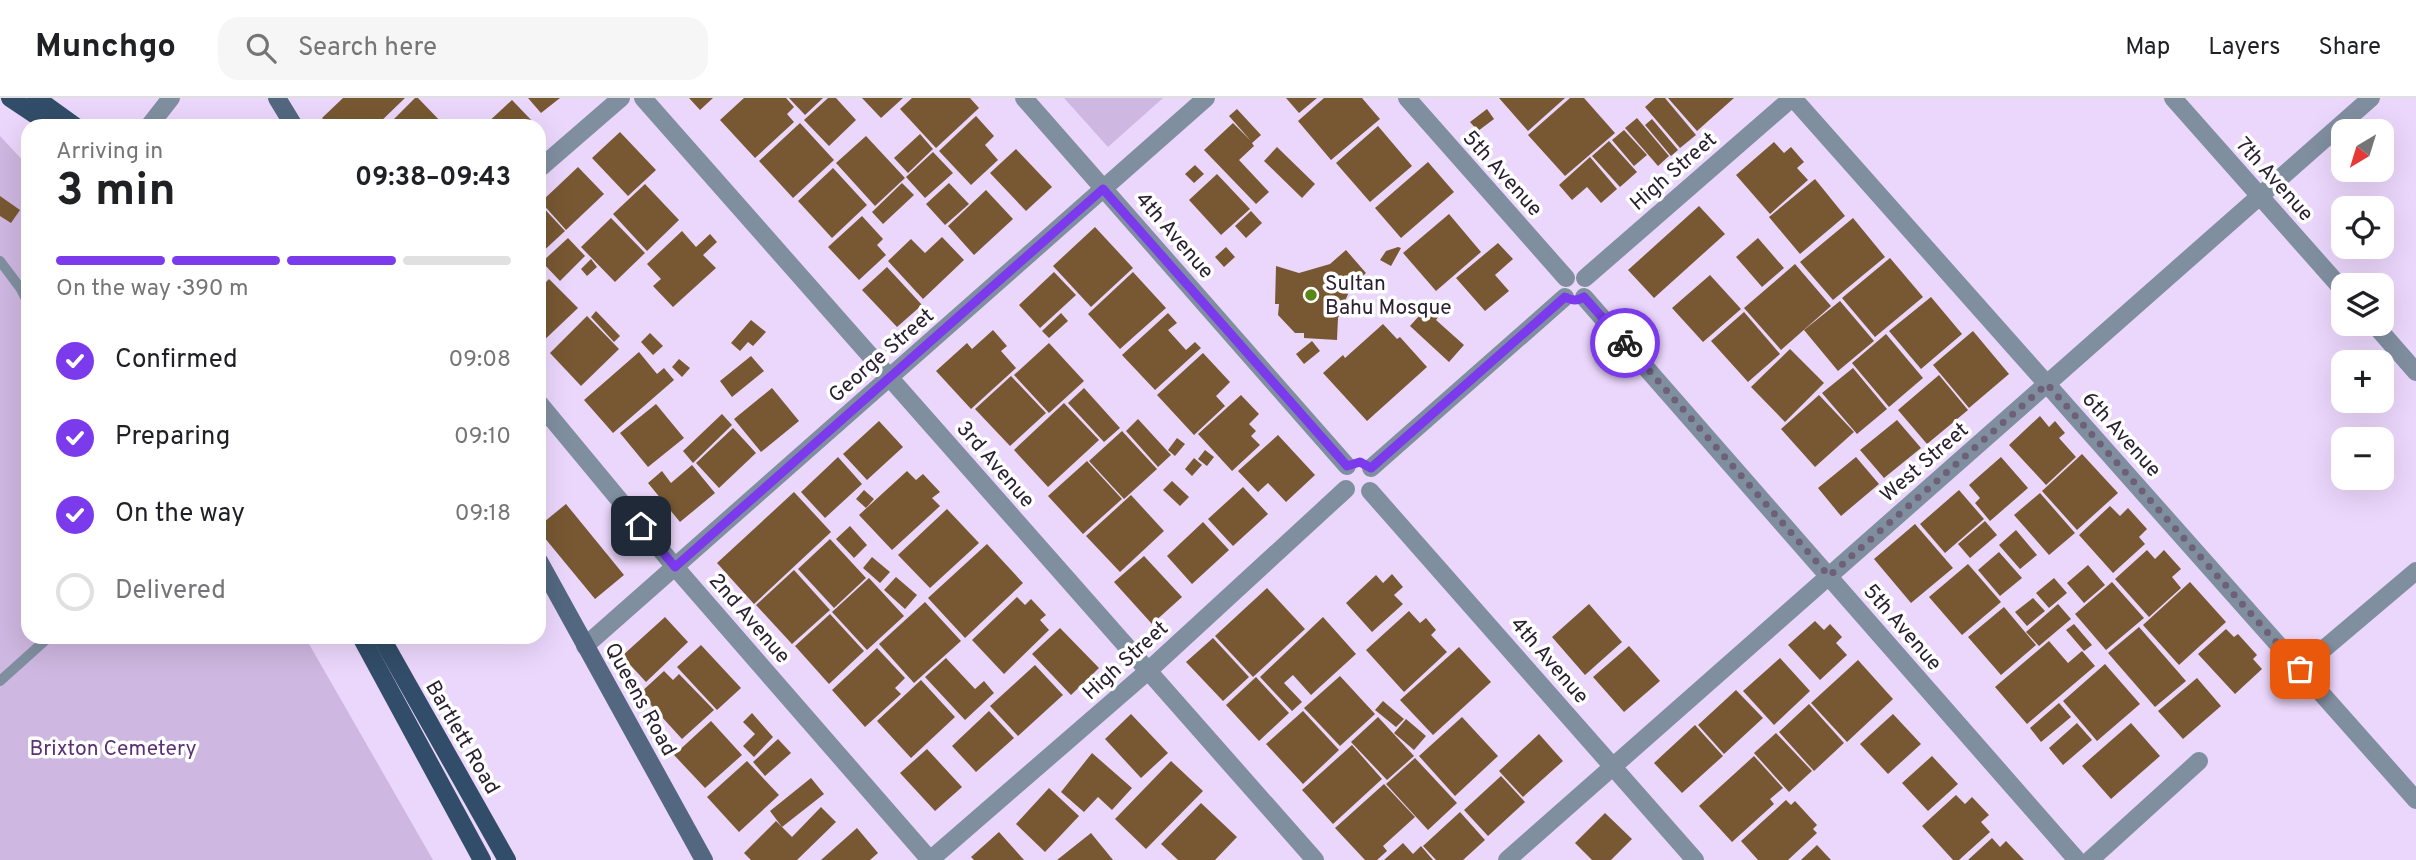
<!DOCTYPE html>
<html lang="en">
<head>
<meta charset="utf-8">
<style>
  body { margin:0; font-family:Overpass,sans-serif; background:#f6f6f6; color:#202124; height:100vh; display:flex; flex-direction:column; font-size:26px; white-space:nowrap }
  * { box-sizing:border-box; margin:0 }
  p { font-size:23px; color:#757577 }
  .icon { flex:none; width:38px; height:38px; fill:none; stroke:currentColor; stroke-width:2; stroke-linecap:round; stroke-linejoin:round }
  .map { position:relative; flex:1; overflow:hidden }
  .panel { position:absolute; left:21px; top:21px; width:525px; height:525px; display:flex; flex-direction:column; background:#fff; border-radius:21px; box-shadow:0 7px 28px #0002 }
  .panel>* { flex:none }
  .needle { width:46px; rotate:218deg }
  .buttons { position:absolute; left:2331px; top:21px; display:grid; gap:14px }
  .buttons a { display:grid; place-items:center; width:63px; height:63px; border-radius:14px; background:#fff; box-shadow:0 7px 28px #0002; font-size:35px }
  .pin { position:absolute; display:grid; place-items:center; width:60px; height:60px; color:#fff; margin:-30px; border-radius:14px; box-shadow:0 4px 10px #0006 }
  .courier { position:absolute; display:grid; place-items:center; width:70px; height:70px; margin:-35px; border:5px solid #7c3aed; border-radius:50%; background:#fff; color:#222; box-shadow:0 2px 9px #0007 }
  .headline em { font-style:normal; font-weight:700 }
  .headline div { display:flex; flex-direction:column-reverse }
  .headline { display:flex; align-items:center; justify-content:space-between; height:119px; padding:0 35px }
  h1 { font-size:46px; font-weight:700; line-height:52px }
  .bar { display:grid; grid-template-columns:repeat(4,1fr); gap:10px 7px; align-content:center; height:84px; padding:0 35px }
  .bar i { height:9px; border-radius:5px; background:#e0e0e0 }
  .bar .current { background:#7c3aed }
  .bar p { grid-column:span 4 }
  ol { padding:0 35px; list-style:none }
  li { display:flex; align-items:center; gap:21px; height:77px }
  li p { margin-inline-start:auto }
  li .icon { padding:7px; border-radius:50%; background:#7c3aed; color:#fff; stroke-width:4 }
  li:last-child { color:#757577 }
  li i { width:38px; height:38px; border:4px solid #e0e0e0; border-radius:50% }
  header { display:flex; align-items:center; gap:42px; box-sizing:border-box; height:98px; padding:0 35px; background:#fff; border-bottom:2px solid #e0e0e0 }
  header strong { font-size:33px }
  nav { display:flex; gap:38px; margin-inline-start:auto; font-size:24px }
  .search { width:490px; height:63px; background:#f6f6f6; display:flex; align-items:center; gap:18px; box-sizing:border-box; padding:0 24px; border-radius:21px; color:#757577; font-size:26px }
  .map>svg:first-child { display:block }
  .green { fill:#ceb7e0 }
  .building { fill:#775832 }
  .lines { fill:none; stroke-linecap:round; stroke-linejoin:round }
  .lane { stroke:#808fa0; stroke-width:10 }
  .street { stroke:#808fa0; stroke-width:18 }
  .secondary { stroke:#536880; stroke-width:18 }
  .primary { stroke:#324d69; stroke-width:18 }
  .done { stroke:#6e6078; stroke-width:7; stroke-dasharray:0 12.6 }
  .route { stroke:#7c3aed; stroke-width:9 }
  .poi-dot { fill:#588617; stroke:#fff; stroke-width:2.5 }
  .labels { text-anchor:middle; stroke-width:7; stroke-linejoin:round; paint-order:stroke }
  .street-label { font-size:21px; fill:#2a2031; stroke:#fff }
  .poi-label { font-size:21px; fill:#2a2031; stroke:#fff; text-anchor:start }
  .park-label { font-size:21px; fill:#5b3075; stroke:#fff }
</style>
</head>
<body>
<header>
<strong>Munchgo</strong>
<div class="search"><svg class="icon" aria-label="search" viewBox="0 0 24 24"><circle cx="10" cy="10" r="6"/><path d="M15 15l6 6"/></svg>Search here</div>
<nav><a>Map</a><a>Layers</a><a>Share</a></nav>
</header>
<div class="map">
<svg width="2416" height="762" viewBox="0 0 2416 762">
  <rect width="100%" height="100%" fill="#ecd7fc"/>
  <!-- green -->
  <g class="green">
    <polygon points="1064,0 1163,0 1108,49"/>
    <polygon points="0,38 28,68 28,539 305,539 433,762 0,762"/>
  </g>
  <!-- building -->
  <g class="building">
    <polygon points="343,0 405,0 376,28 330,28 322,20"/>
    <polygon points="415,0 418,0 445,28 387,28"/>
    <polygon points="528,0 560,0 541,15"/>
    <polygon points="689,0 713,0 700,12"/>
    <polygon points="744,0 786,0 794,9 787,16 794,24 755,60 720,22"/>
    <polygon points="789,0 823,0 805,17"/>
    <polygon points="828,0 836,0 856,22 829,48 804,22"/>
    <polygon points="862,0 903,0 881,20"/>
    <polygon points="912,0 970,0 979,10 936,50 900,11"/>
    <polygon points="1286,0 1317,0 1299,15"/>
    <polygon points="1324,0 1362,0 1380,21 1331,62 1298,23"/>
    <polygon points="1499,0 1565,0 1528,33"/>
    <polygon points="1570,0 1584,0 1615,35 1565,78 1528,37"/>
    <polygon points="1655,0 1665,0 1696,37 1680,50 1645,9"/>
    <polygon points="1668,0 1734,0 1697,33"/>
    <polygon points="512,2 535,26 533,28 484,28"/>
    <polygon points="1237,11 1261,37 1252,45 1254,48 1239,62 1269,94 1256,106 1204,52 1233,25 1251,43 1229,18"/>
    <polygon points="1487,11 1494,21 1478,33 1470,24"/>
    <polygon points="976,18 994,38 985,47 998,62 971,87 939,53"/>
    <polygon points="1637,20 1669,58 1658,68 1625,30"/>
    <polygon points="1652,21 1678,52 1671,58 1645,27"/>
    <polygon points="800,25 834,62 793,100 759,63"/>
    <polygon points="1378,28 1412,68 1370,104 1336,65"/>
    <polygon points="1624,32 1647,57 1634,68 1612,42"/>
    <polygon points="620,34 656,72 628,98 592,60"/>
    <polygon points="920,36 933,51 908,75 894,60"/>
    <polygon points="866,38 905,80 875,108 836,65"/>
    <polygon points="1609,43 1637,74 1620,89 1592,58"/>
    <polygon points="1774,44 1784,55 1791,49 1804,64 1797,70 1808,82 1770,116 1736,77"/>
    <polygon points="1277,49 1315,86 1302,100 1264,63"/>
    <polygon points="1016,51 1052,89 1026,113 990,75"/>
    <polygon points="933,54 953,75 925,100 906,79"/>
    <polygon points="1590,59 1617,91 1601,105 1587,89 1572,102 1559,87"/>
    <polygon points="1428,64 1454,94 1401,140 1375,110"/>
    <polygon points="1195,67 1204,76 1194,85 1185,76"/>
    <polygon points="578,69 604,96 566,132 541,104"/>
    <polygon points="833,70 867,107 832,140 798,103"/>
    <polygon points="1217,76 1250,111 1221,137 1189,102"/>
    <polygon points="1815,81 1845,118 1800,156 1769,119"/>
    <polygon points="902,85 914,97 883,126 872,114"/>
    <polygon points="949,85 969,106 945,127 926,106"/>
    <polygon points="645,86 679,122 647,153 613,116"/>
    <polygon points="986,92 1013,121 974,157 948,128"/>
    <polygon points="0,98 20,112 11,125 0,118"/>
    <polygon points="539,105 565,133 539,157"/>
    <polygon points="1699,108 1725,136 1654,200 1628,172"/>
    <polygon points="1251,113 1262,125 1246,140 1235,128"/>
    <polygon points="1449,116 1481,154 1436,193 1403,155"/>
    <polygon points="862,118 883,141 877,147 886,157 859,182 828,149"/>
    <polygon points="611,120 645,155 615,184 581,149"/>
    <polygon points="1853,120 1885,159 1833,202 1800,164"/>
    <polygon points="1095,129 1133,170 1091,209 1053,168"/>
    <polygon points="682,133 696,149 710,136 717,144 703,157 716,170 673,209 653,188 661,181 647,166"/>
    <polygon points="942,139 964,162 923,201 888,163 911,141 925,155"/>
    <polygon points="568,140 585,158 560,183 542,164"/>
    <polygon points="1758,140 1784,170 1762,189 1736,159"/>
    <polygon points="1498,145 1513,161 1495,177 1509,193 1485,213 1456,180"/>
    <polygon points="1226,149 1235,159 1224,169 1215,159"/>
    <polygon points="1398,149 1401,150 1391,168 1380,162 1386,153"/>
    <polygon points="1346,152 1366,175 1351,189 1338,220 1337,242 1304,240 1304,235 1295,235 1278,217 1279,206 1275,206 1276,168 1299,175 1330,166"/>
    <polygon points="1890,160 1923,199 1875,239 1842,200"/>
    <polygon points="591,161 597,169 587,178 581,171"/>
    <polygon points="1795,166 1831,208 1781,252 1744,210"/>
    <polygon points="887,169 922,207 897,229 862,192"/>
    <polygon points="1054,174 1076,197 1040,230 1019,207"/>
    <polygon points="1133,174 1166,210 1120,251 1088,216"/>
    <polygon points="1710,177 1741,211 1703,244 1672,210"/>
    <polygon points="549,181 578,210 539,247 539,191"/>
    <polygon points="1931,199 1962,236 1921,271 1889,233"/>
    <polygon points="1840,203 1874,243 1838,273 1804,232"/>
    <polygon points="1428,208 1439,218 1436,222 1464,247 1449,264 1410,228"/>
    <polygon points="596,213 620,238 614,244 591,219"/>
    <polygon points="1744,214 1780,256 1748,284 1711,243"/>
    <polygon points="1061,215 1068,223 1049,240 1042,233"/>
    <polygon points="1168,215 1177,225 1168,232 1186,252 1195,244 1201,250 1155,292 1122,257"/>
    <polygon points="587,218 619,251 581,288 550,255"/>
    <polygon points="751,222 766,234 753,248 748,244 740,253 731,245"/>
    <polygon points="1383,226 1397,241 1400,239 1427,269 1367,323 1323,275 1343,257 1345,260"/>
    <polygon points="993,232 1007,248 1001,253 1016,270 971,311 936,273 967,245 972,251"/>
    <polygon points="1973,233 2009,276 1969,310 1933,267"/>
    <polygon points="650,235 663,248 653,257 641,244"/>
    <polygon points="1886,236 1923,280 1889,309 1852,265"/>
    <polygon points="1312,243 1320,253 1304,266 1296,256"/>
    <polygon points="1049,245 1084,283 1049,315 1014,277"/>
    <polygon points="1790,251 1824,285 1785,324 1751,289"/>
    <polygon points="639,254 657,276 664,270 674,282 613,335 584,302"/>
    <polygon points="1203,255 1230,284 1216,298 1225,308 1194,337 1157,297"/>
    <polygon points="751,258 764,273 732,299 720,283"/>
    <polygon points="679,261 690,270 682,279 672,269"/>
    <polygon points="1853,270 1887,311 1857,336 1822,295"/>
    <polygon points="1939,277 1968,312 1927,346 1898,312"/>
    <polygon points="1011,278 1046,315 1010,348 975,311"/>
    <polygon points="772,290 799,323 761,354 734,321"/>
    <polygon points="1084,290 1120,330 1104,344 1068,305"/>
    <polygon points="1241,297 1259,316 1249,326 1256,333 1251,338 1260,347 1232,373 1198,336"/>
    <polygon points="1819,297 1854,334 1815,369 1781,331"/>
    <polygon points="1064,305 1099,342 1048,389 1014,352"/>
    <polygon points="656,306 684,340 648,369 620,335"/>
    <polygon points="722,316 732,327 693,365 683,353"/>
    <polygon points="2040,318 2049,329 2055,323 2065,335 2059,340 2076,359 2046,387 2009,347"/>
    <polygon points="1138,321 1171,357 1158,369 1126,333"/>
    <polygon points="1897,322 1921,350 1884,380 1860,352"/>
    <polygon points="879,323 903,349 867,382 843,356"/>
    <polygon points="733,330 756,355 719,390 696,365"/>
    <polygon points="1122,333 1157,371 1124,401 1089,363"/>
    <polygon points="1278,337 1315,377 1286,404 1268,385 1258,394 1238,373"/>
    <polygon points="1177,340 1185,346 1175,358 1168,352"/>
    <polygon points="1205,352 1214,359 1207,368 1198,361"/>
    <polygon points="2082,356 2118,395 2077,432 2042,393"/>
    <polygon points="838,359 862,386 825,420 801,394"/>
    <polygon points="1856,359 1879,386 1841,418 1818,390"/>
    <polygon points="2001,359 2028,390 1990,423 1975,405 1980,400 1969,387"/>
    <polygon points="1194,360 1202,367 1192,378 1185,371"/>
    <polygon points="1087,363 1122,401 1083,436 1048,398"/>
    <polygon points="692,367 715,395 680,424 648,385 662,373 671,385"/>
    <polygon points="907,373 916,382 923,376 940,394 932,400 940,408 892,452 859,417"/>
    <polygon points="1172,383 1189,399 1180,408 1163,392"/>
    <polygon points="1243,389 1268,416 1233,448 1208,421"/>
    <polygon points="864,392 874,401 866,410 856,401"/>
    <polygon points="1959,392 1984,421 1945,455 1920,426"/>
    <polygon points="794,394 831,434 754,506 717,465"/>
    <polygon points="2040,395 2075,435 2049,457 2014,417"/>
    <polygon points="1131,397 1164,433 1120,474 1086,438"/>
    <polygon points="566,406 624,477 595,501 539,433 539,428"/>
    <polygon points="2110,408 2120,418 2128,410 2147,431 2139,439 2145,446 2113,475 2079,437"/>
    <polygon points="947,411 979,445 930,490 898,457"/>
    <polygon points="1985,423 1997,437 1970,460 1958,446"/>
    <polygon points="1203,424 1229,452 1192,486 1167,458"/>
    <polygon points="1915,426 1953,470 1911,505 1874,461"/>
    <polygon points="850,428 867,447 854,460 836,441"/>
    <polygon points="2016,432 2037,457 2020,471 1999,447"/>
    <polygon points="830,441 866,480 834,510 798,471"/>
    <polygon points="987,446 1023,485 965,540 928,500"/>
    <polygon points="2147,452 2155,461 2164,452 2181,471 2172,479 2181,490 2149,519 2115,481"/>
    <polygon points="1999,454 2022,480 2000,498 1978,472"/>
    <polygon points="1144,458 1182,499 1152,526 1114,484"/>
    <polygon points="872,459 890,474 880,485 863,470"/>
    <polygon points="1968,466 2001,504 1962,537 1929,499"/>
    <polygon points="2088,467 2105,487 2084,505 2067,485"/>
    <polygon points="794,472 830,512 792,546 756,507"/>
    <polygon points="1392,476 1403,489 1394,497 1403,506 1372,534 1346,505 1376,477 1383,485"/>
    <polygon points="896,479 917,497 905,511 884,492"/>
    <polygon points="869,480 904,518 867,552 832,514"/>
    <polygon points="2054,480 2067,495 2049,510 2036,495"/>
    <polygon points="2112,484 2144,520 2106,552 2075,516"/>
    <polygon points="2190,484 2226,524 2179,567 2143,527"/>
    <polygon points="1267,490 1305,531 1253,579 1215,538"/>
    <polygon points="1017,499 1025,507 1031,501 1046,517 1040,522 1049,532 1004,576 972,542"/>
    <polygon points="2033,500 2045,513 2027,528 2015,514"/>
    <polygon points="925,504 961,543 914,585 879,546"/>
    <polygon points="1589,506 1622,544 1585,577 1552,539"/>
    <polygon points="2058,506 2071,521 2039,548 2026,534"/>
    <polygon points="2004,509 2036,547 2001,577 1968,539"/>
    <polygon points="1409,513 1420,525 1426,520 1436,532 1431,537 1447,554 1404,594 1366,552"/>
    <polygon points="830,516 864,553 829,586 795,548"/>
    <polygon points="665,519 688,544 646,584 622,558"/>
    <polygon points="1323,519 1356,556 1311,597 1293,577 1284,585 1302,604 1292,613 1260,579"/>
    <polygon points="1815,523 1824,532 1830,526 1842,539 1836,545 1847,557 1820,582 1788,547"/>
    <polygon points="2074,526 2092,547 2084,553 2066,532"/>
    <polygon points="2139,529 2186,583 2155,609 2108,555"/>
    <polygon points="1060,530 1099,570 1071,597 1032,556"/>
    <polygon points="2226,531 2234,539 2238,536 2257,557 2253,561 2262,571 2235,596 2198,556"/>
    <polygon points="1213,540 1249,579 1223,603 1186,564"/>
    <polygon points="2049,543 2068,565 2082,553 2095,568 2027,626 1995,589"/>
    <polygon points="701,547 741,590 717,612 677,569"/>
    <polygon points="1629,548 1660,583 1624,614 1593,579"/>
    <polygon points="1459,549 1491,584 1433,637 1400,602"/>
    <polygon points="877,550 905,580 895,590 901,596 865,629 832,592"/>
    <polygon points="946,560 975,591 984,583 994,595 965,622 925,579"/>
    <polygon points="1780,560 1810,593 1774,627 1743,593"/>
    <polygon points="1858,562 1893,601 1847,644 1811,605"/>
    <polygon points="2105,566 2140,606 2097,643 2063,603"/>
    <polygon points="1035,567 1063,597 1018,638 990,608"/>
    <polygon points="664,573 673,582 679,576 714,612 682,641 640,595"/>
    <polygon points="1340,578 1375,616 1340,648 1304,610"/>
    <polygon points="1256,579 1289,615 1259,643 1226,607"/>
    <polygon points="2197,580 2221,608 2183,641 2158,613"/>
    <polygon points="921,582 955,619 911,660 877,623"/>
    <polygon points="1736,592 1763,620 1724,656 1698,627"/>
    <polygon points="1383,603 1404,621 1396,629 1375,612"/>
    <polygon points="2059,605 2071,619 2041,644 2030,630"/>
    <polygon points="1809,606 1844,645 1814,673 1779,634"/>
    <polygon points="989,613 1014,640 976,674 952,648"/>
    <polygon points="1303,613 1339,652 1303,686 1266,646"/>
    <polygon points="752,615 773,639 754,659 743,648 755,636 743,624"/>
    <polygon points="1131,616 1168,655 1141,680 1105,641"/>
    <polygon points="1893,616 1921,646 1888,676 1860,646"/>
    <polygon points="1378,619 1414,658 1387,682 1351,644"/>
    <polygon points="1462,619 1498,658 1455,698 1419,658"/>
    <polygon points="1406,621 1426,638 1414,652 1394,635"/>
    <polygon points="711,623 742,657 705,690 674,657"/>
    <polygon points="2077,625 2092,642 2063,667 2049,650"/>
    <polygon points="2131,625 2160,658 2111,701 2082,668"/>
    <polygon points="1695,627 1723,658 1682,695 1654,665"/>
    <polygon points="1776,635 1812,673 1789,694 1754,655"/>
    <polygon points="1539,636 1563,663 1523,699 1499,673"/>
    <polygon points="778,641 791,655 765,678 753,664"/>
    <polygon points="1352,647 1382,681 1333,726 1302,692"/>
    <polygon points="927,651 962,689 935,713 900,675"/>
    <polygon points="1092,655 1132,690 1112,712 1098,699 1084,714 1061,694"/>
    <polygon points="1754,658 1783,690 1770,701 1774,706 1732,744 1699,708"/>
    <polygon points="1932,658 1958,686 1928,713 1902,685"/>
    <polygon points="1415,660 1457,705 1428,732 1386,686"/>
    <polygon points="747,663 779,697 739,734 707,699"/>
    <polygon points="1171,663 1203,693 1146,751 1115,721"/>
    <polygon points="1501,678 1525,704 1488,738 1464,712"/>
    <polygon points="811,680 824,696 782,729 770,713"/>
    <polygon points="1384,686 1415,719 1383,748 1387,753 1377,762 1365,762 1335,730"/>
    <polygon points="1049,690 1079,718 1045,754 1016,726"/>
    <polygon points="1956,697 1965,706 1972,699 1989,717 1981,724 1990,734 1959,762 1953,762 1922,728"/>
    <polygon points="1786,702 1791,707 1795,703 1817,727 1813,731 1817,735 1788,762 1758,762 1741,743"/>
    <polygon points="1201,705 1237,739 1215,762 1178,762 1161,746"/>
    <polygon points="821,709 836,724 797,762 751,762 744,755 776,723 792,739"/>
    <polygon points="1460,714 1485,742 1463,762 1436,762 1423,748"/>
    <polygon points="1605,715 1632,741 1611,762 1592,762 1575,745"/>
    <polygon points="857,730 878,755 870,762 821,762"/>
    <polygon points="999,734 1024,762 974,762 971,759"/>
    <polygon points="1091,735 1113,762 1057,762"/>
    <polygon points="1992,740 2000,749 2006,743 2024,762 1968,762"/>
    <polygon points="1403,745 1413,756 1421,748 1433,762 1384,762"/>
    <polygon points="1817,747 1831,762 1801,762"/>
  </g>
  <g class="lines">
    <!-- lane -->
    <g class="lane">
      <polyline points="0,163 21,191 28,205"/>
      <polyline points="0,583 49,539"/>
    </g>
    <!-- street -->
    <g class="street">
      <polyline points="643,0 1315,762"/>
      <polyline points="1024,0 1347,368"/>
      <polyline points="1407,0 1566,180"/>
      <polyline points="1793,0 2416,702"/>
      <polyline points="2173,0 2343,192"/>
      <polyline points="149,28 171,0"/>
      <polyline points="539,71 621,0"/>
      <polyline points="1585,180 1792,0"/>
      <polyline points="1584,199 2077,762"/>
      <polyline points="2374,226 2416,274"/>
      <polyline points="539,305 675,469 930,762 1148,573 1346,391"/>
      <polyline points="1371,370 1565,199"/>
      <polyline points="1370,393 1695,762"/>
      <polyline points="585,548 1206,0"/>
      <polyline points="2300,571 2416,473"/>
      <polyline points="1507,762 2371,0"/>
      <polyline points="2090,762 2199,663"/>
    </g>
    <!-- secondary -->
    <g class="secondary">
      <polyline points="277,0 294,28"/>
      <polyline points="539,463 704,762"/>
    </g>
    <!-- primary -->
    <g class="primary">
      <polyline points="10,0 52,28"/>
      <polyline points="36,0 75,28"/>
      <polyline points="361,539 482,762"/>
      <polyline points="381,539 507,762"/>
    </g>
  </g>
  <g class="lines">
    <!-- done -->
    <polyline class="done" points="1625,245 1829,478 2047,286 2300,571"/>
    <!-- route -->
    <path class="route" d="M641,428l34,41 428,-378 244,277 13,-4 11,6 194,-171c8,4 12,4 19,0l41,46"/>
  </g>
  <!-- markers -->
  <circle class="poi-dot" cx="1311" cy="197" r="7"/>
  <g class="labels">
    <!-- street labels -->
    <g class="street-label">
      <text transform="translate(1673 73) rotate(-41)" y="7">High Street</text>
      <text transform="translate(1503 75) rotate(48)" y="7">5th Avenue</text>
      <text transform="translate(2275 81) rotate(48)" y="7">7th Avenue</text>
      <text transform="translate(1175 137) rotate(49)" y="7">4th Avenue</text>
      <text transform="translate(881 257) rotate(-41)" y="7">George Street</text>
      <text transform="translate(2122 336) rotate(48)" y="7">6th Avenue</text>
      <text transform="translate(1924 364) rotate(-41)" y="7">West Street</text>
      <text transform="translate(996 366) rotate(49)" y="7">3rd Avenue</text>
      <text transform="translate(750 520) rotate(49)" y="7">2nd Avenue</text>
      <text transform="translate(1903 529) rotate(49)" y="7">5th Avenue</text>
      <text transform="translate(1125 562) rotate(-42)" y="7">High Street</text>
      <text transform="translate(1550 562) rotate(49)" y="7">4th Avenue</text>
      <text transform="translate(641 601) rotate(61)" y="7">Queens Road</text>
      <text transform="translate(463 639) rotate(60)" y="7">Bartlett Road</text>
    </g>
    <!-- poi labels -->
    <g class="poi-label">
      <text x="1325" y="192">Sultan<tspan x="1325" dy="24">Bahu Mosque</tspan></text>
    </g>
    <!-- park labels -->
    <g class="park-label">
      <text x="113" y="657">Brixton Cemetery</text>
    </g>
  </g>
</svg>
<div class="buttons">
<a><svg class="needle" viewBox="-14 -14 28 28"><path d="M0-13l5 13h-10z" fill="#e53935"/><path d="M0 13l5-13h-10z" fill="#757577"/></svg></a>
<a><svg class="icon" aria-label="locate" viewBox="0 0 24 24"><circle cx="12" cy="12" r="6"/><path d="M12 2v4M12 18v4M2 12h4M18 12h4"/></svg></a>
<a><svg class="icon" aria-label="layers" viewBox="0 0 24 24"><path d="M12 4l9 5-9 5-9-5zM3 14l9 5 9-5"/></svg></a>
<a>+</a>
<a>−</a>
</div>
<div class="pin" style="left:2300px;top:571px;background:#ea580c"><svg class="icon" aria-label="bag" viewBox="0 0 24 24"><path d="M5 8h14l-1 12H6zM9 8a3 3 0 0 1 6 0"/></svg></div>
<div class="pin" style="left:641px;top:428px;background:#1f2937"><svg class="icon" aria-label="home" viewBox="0 0 24 24"><path d="M3 11l9-7 9 7M6 9v11h12V9"/></svg></div>
<div class="courier" style="left:1625px;top:245px"><svg class="icon" aria-label="bike" viewBox="0 0 24 24"><circle cx="6" cy="16" r="4"/><circle cx="18" cy="16" r="4"/><path d="M6 16l4-8h5l3 8M10 8l3 8H6M13 5h3"/></svg></div>
<section class="panel">
<div class="headline"><div><h1>3 min</h1><p>Arriving in</p></div><em>09:38–09:43</em></div>
<div class="bar"><i class="current"></i><i class="current"></i><i class="current"></i><i></i><p>On the way · 390 m</p></div>
<ol>
<li><svg class="icon" aria-label="check" viewBox="0 0 24 24"><path d="M5 12l5 5 9-10"/></svg>Confirmed<p>09:08</p></li>
<li><svg class="icon" aria-label="check" viewBox="0 0 24 24"><path d="M5 12l5 5 9-10"/></svg>Preparing<p>09:10</p></li>
<li><svg class="icon" aria-label="check" viewBox="0 0 24 24"><path d="M5 12l5 5 9-10"/></svg>On the way<p>09:18</p></li>
<li><i></i>Delivered</li>
</ol>
</section>
</div>
</body>
</html>
